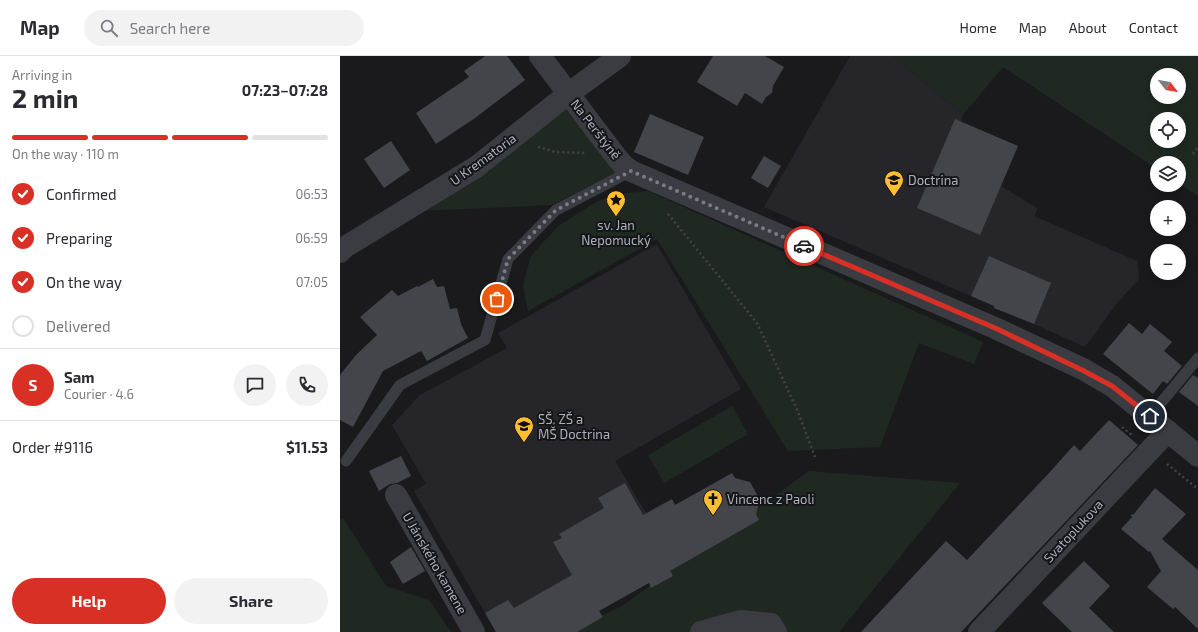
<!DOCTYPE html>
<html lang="en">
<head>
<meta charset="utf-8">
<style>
  body { margin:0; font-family:"Exo 2",sans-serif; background:#f2f2f3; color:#2b2b33; height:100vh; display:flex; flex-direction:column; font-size:15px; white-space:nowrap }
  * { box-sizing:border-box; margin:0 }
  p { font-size:13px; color:#7c7c81 }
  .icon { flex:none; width:22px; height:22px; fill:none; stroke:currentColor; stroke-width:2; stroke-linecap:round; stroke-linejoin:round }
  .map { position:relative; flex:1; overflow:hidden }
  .details { display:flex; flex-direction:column; background:#fff; width:340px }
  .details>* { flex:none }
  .needle { width:26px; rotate:121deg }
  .fabs { position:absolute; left:810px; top:12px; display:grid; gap:8px }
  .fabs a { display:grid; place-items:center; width:36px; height:36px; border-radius:50%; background:#fff; box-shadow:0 2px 10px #0003; font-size:20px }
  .pin { position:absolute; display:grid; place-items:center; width:34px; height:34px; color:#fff; margin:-17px; border:2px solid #fff; border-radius:50%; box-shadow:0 1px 4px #0007 }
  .courier { position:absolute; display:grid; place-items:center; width:40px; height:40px; margin:-20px; border:3px solid #d93025; border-radius:50%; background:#fff; color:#222; box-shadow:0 1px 5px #0007 }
  .head em { font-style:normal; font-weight:700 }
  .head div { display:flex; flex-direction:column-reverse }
  .head { display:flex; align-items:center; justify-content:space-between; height:68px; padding:0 12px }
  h1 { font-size:26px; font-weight:700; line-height:30px }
  .bar { display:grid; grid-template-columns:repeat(4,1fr); gap:6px 4px; align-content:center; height:48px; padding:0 12px }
  .bar i { height:5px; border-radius:3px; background:#e1e1e2 }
  .bar .selected { background:#d93025 }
  .bar p { grid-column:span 4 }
  .line { display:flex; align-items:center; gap:10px; padding:0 12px; border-top:1px solid #e1e1e2 }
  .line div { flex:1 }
  .round { display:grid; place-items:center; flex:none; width:42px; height:42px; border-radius:21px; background:#f2f2f3 }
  ol { padding:0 12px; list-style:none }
  li { display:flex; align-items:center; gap:12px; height:44px }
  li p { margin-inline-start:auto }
  li .icon { padding:4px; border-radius:50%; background:#d93025; color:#fff; stroke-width:4 }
  li:last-child { color:#7c7c81 }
  li i { width:22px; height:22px; border:2px solid #e1e1e2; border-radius:50% }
  .button { display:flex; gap:8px; margin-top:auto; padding:8px 12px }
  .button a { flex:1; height:46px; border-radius:24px; background:#d93025; color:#fff; font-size:16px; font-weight:700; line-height:46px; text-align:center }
  .button a+a { background:#f2f2f3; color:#2b2b33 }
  header { display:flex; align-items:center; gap:24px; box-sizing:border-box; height:56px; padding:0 20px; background:#fff; border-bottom:1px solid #e1e1e2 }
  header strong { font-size:19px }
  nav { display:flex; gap:22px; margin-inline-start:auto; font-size:14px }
  .search { width:280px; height:36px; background:#f2f2f3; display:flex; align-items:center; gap:10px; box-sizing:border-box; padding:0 14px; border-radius:22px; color:#7c7c81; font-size:15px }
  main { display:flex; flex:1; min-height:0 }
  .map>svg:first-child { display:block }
  .built { fill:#26262a }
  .green { fill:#1f2921; fill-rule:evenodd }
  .building { fill:#44454a }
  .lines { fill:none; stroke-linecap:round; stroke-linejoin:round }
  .path { stroke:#414349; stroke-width:2.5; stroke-dasharray:2 3; stroke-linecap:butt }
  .service { stroke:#3b3c42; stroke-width:11 }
  .minor { stroke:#3b3c42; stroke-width:22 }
  .done { stroke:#797c85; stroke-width:4; stroke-dasharray:0 7.2 }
  .route { stroke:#d93025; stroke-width:5 }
  .labels { text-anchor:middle; stroke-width:4; stroke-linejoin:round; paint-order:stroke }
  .street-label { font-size:13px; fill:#acb1bd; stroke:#151518 }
  .poi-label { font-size:13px; fill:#acb1bd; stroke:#151518; text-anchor:start }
</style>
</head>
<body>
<header>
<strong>Map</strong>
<div class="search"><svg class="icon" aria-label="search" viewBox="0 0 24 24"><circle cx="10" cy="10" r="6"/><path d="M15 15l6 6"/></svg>Search here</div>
<nav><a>Home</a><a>Map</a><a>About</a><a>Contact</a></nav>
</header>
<main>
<section class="details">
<div class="head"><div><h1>2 min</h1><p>Arriving in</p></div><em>07:23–07:28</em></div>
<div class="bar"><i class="selected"></i><i class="selected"></i><i class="selected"></i><i></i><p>On the way · 110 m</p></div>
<ol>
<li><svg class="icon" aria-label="check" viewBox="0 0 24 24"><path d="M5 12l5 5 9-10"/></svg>Confirmed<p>06:53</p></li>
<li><svg class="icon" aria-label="check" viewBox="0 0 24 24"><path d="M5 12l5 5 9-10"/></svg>Preparing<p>06:59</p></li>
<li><svg class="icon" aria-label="check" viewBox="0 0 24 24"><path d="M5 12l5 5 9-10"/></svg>On the way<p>07:05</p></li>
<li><i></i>Delivered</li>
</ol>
<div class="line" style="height:72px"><b class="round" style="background:#d93025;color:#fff">S</b><div><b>Sam</b><p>Courier · 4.6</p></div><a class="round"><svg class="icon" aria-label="chat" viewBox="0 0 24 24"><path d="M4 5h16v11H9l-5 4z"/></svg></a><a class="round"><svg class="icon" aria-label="phone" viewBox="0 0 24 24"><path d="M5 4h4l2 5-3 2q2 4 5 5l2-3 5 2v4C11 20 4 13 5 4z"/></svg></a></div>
<div class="line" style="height:52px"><div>Order #9116</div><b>$11.53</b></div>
<div class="button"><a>Help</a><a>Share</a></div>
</section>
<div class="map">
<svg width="858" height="576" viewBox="0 0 858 576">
  <rect width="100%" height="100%" fill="#1a1a1d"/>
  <!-- built -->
  <g class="built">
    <polygon points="510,0 553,0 623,59 621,66 678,90 661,130 698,153 694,160 797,205 799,223 777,247 745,291 694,268 654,252 654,250 424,151"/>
    <polygon points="317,188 401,333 275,405 309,462 259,555 263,561 156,576 74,435 86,428 52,369 80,339 167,292 158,277"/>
  </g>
  <!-- green -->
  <g class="green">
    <path d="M553,0h305v140l-19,-12v-21h-22v6l-154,-102 -40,48zM817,19h22v22h-22zM817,63h22v22h-22z"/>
    <polygon points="225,52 276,117 211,149 80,155"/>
    <polygon points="308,135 643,286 634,308 579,287 540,391 448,395 317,183 188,255 183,229 191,200 217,171 254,147 277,138"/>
    <polygon points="392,350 408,378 324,427 308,399"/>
    <polygon points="469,415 620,427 499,576 228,576 282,550"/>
    <polygon points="3,462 46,530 89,544 111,576 0,576 0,464"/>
  </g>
  <!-- building -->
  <g class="building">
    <polygon points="145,0 167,0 185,24 135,62 96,88 76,57 129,21 124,15"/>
    <polygon points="373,0 425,0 444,11 433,30 432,37 426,41 422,48 405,37 397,50 357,26"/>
    <polygon points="310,58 364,81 348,119 294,96"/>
    <polygon points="615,63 678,90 640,179 577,152"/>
    <polygon points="51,85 70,114 44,132 24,103"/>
    <polygon points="424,100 441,110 428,132 411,122"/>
    <polygon points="649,200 711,227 694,268 654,252 654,250 631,240"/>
    <polygon points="93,223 97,231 104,230 110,253 117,252 121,268 128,282 87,305 81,295 43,315 13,371 0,364 0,319 16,299 37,279 20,261 52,234 58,240 77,230 78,231"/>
    <polygon points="789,267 802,278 810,268 832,286 824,295 842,310 827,328 823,325 813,338 763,298"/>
    <polygon points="853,319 858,322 858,350 839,336"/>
    <polygon points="769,364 798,389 621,576 521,576 606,485 627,504 709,417 734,389 740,395"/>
    <polygon points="61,400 71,420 57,427 50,428 39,435 29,415"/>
    <polygon points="392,417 395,422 410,426 420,444 416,458 419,464 330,515 333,520 311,532 309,527 259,555 263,561 237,576 156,576 145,557 168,544 174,552 232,519 213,486 222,482 219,478 264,452 258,442 285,427 303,459 332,443 335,449"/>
    <polygon points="815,432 846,458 822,483 858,514 858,573 835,551 833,553 807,531 821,515 810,495 809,496 781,473 792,461 791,459 792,458 793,459"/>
    <polygon points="71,491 85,515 63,528 50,506"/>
    <polygon points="744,505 770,530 749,552 774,576 732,576 702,547"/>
  </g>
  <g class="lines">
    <!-- path -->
    <g class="path">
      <polyline points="198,91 215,96 245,97"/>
      <polyline points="853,98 858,91"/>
      <polyline points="328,158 417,267 458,356 475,401"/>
      <polyline points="782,371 792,379"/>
      <polyline points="827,408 858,433"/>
    </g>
    <!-- service -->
    <g class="service">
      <polyline points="810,360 858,302"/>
      <polyline points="6,405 60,329 145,284 168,203 216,154 291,115"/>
    </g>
    <!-- minor -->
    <g class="minor">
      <polyline points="200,0 274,98 283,109 291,115 655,272 743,313 772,330 858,400"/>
      <polyline points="0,196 5,191 136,111 228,38 280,0"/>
      <polyline points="56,439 134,576"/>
      <polyline points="361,576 400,565 431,568 436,576"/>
      <polyline points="639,576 828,375"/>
    </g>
  </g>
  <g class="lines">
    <!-- done -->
    <polyline class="done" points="157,243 168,203 216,154 291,115 464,190"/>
    <!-- route -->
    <polyline class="route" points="464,190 655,272 742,314 772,330 810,360"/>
  </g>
  <!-- icons -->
  <defs>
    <g id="school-pin" transform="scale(1)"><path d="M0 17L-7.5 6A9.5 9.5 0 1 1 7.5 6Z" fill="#ffbe30" stroke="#151518"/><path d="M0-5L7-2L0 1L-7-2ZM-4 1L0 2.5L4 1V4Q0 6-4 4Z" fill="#111"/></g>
    <g id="sight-pin" transform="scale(1)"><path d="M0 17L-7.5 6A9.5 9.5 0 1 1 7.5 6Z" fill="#ffbe30" stroke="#151518"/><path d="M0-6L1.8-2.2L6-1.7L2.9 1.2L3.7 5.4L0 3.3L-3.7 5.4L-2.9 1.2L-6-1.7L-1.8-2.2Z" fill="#111"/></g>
    <g id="church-pin" transform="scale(1)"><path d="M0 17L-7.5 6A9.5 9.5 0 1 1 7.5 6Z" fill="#ffbe30" stroke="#151518"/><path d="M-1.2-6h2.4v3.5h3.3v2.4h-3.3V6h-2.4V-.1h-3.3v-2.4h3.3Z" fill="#111"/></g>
  </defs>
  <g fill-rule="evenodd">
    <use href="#school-pin" x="554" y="124"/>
    <use href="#sight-pin" x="276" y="144"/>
    <use href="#school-pin" x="184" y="370"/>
    <use href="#church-pin" x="373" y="443"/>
  </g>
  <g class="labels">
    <!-- street labels -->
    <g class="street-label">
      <text transform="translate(256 73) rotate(52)" y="5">Na Perštýně</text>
      <text transform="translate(143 103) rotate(-36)" y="5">U Krematoria</text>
      <text transform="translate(733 475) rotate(-47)" y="5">Svatoplukova</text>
      <text transform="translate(95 507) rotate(60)" y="5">U Jánského kamene</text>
    </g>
    <!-- poi labels -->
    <g class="poi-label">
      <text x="568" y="129">Doctrina</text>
      <text x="276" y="174" text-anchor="middle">sv. Jan<tspan x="276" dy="15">Nepomucký</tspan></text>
      <text x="198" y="368">SŠ, ZŠ a<tspan x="198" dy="15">MŠ Doctrina</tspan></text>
      <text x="387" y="448">Vincenc z Paoli</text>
    </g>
  </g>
</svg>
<div class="fabs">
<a><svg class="needle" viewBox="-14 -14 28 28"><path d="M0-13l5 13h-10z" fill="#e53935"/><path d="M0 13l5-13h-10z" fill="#7c7c81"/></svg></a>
<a><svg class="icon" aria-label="locate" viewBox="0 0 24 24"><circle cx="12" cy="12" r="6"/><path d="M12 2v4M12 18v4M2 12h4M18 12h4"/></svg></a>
<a><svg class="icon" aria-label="layers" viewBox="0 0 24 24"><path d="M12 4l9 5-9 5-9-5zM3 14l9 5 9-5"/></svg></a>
<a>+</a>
<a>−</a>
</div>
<div class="pin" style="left:157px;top:243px;background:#ea580c"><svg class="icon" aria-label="bag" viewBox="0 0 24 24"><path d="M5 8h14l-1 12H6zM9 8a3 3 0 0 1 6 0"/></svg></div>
<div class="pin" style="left:810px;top:360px;background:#1f2937"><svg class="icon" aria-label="home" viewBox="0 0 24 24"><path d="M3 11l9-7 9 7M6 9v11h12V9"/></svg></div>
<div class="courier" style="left:464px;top:190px"><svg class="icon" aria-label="car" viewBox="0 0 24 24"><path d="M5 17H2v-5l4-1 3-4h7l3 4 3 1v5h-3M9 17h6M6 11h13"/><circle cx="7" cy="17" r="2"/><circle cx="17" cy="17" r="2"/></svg></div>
</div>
</main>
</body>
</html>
